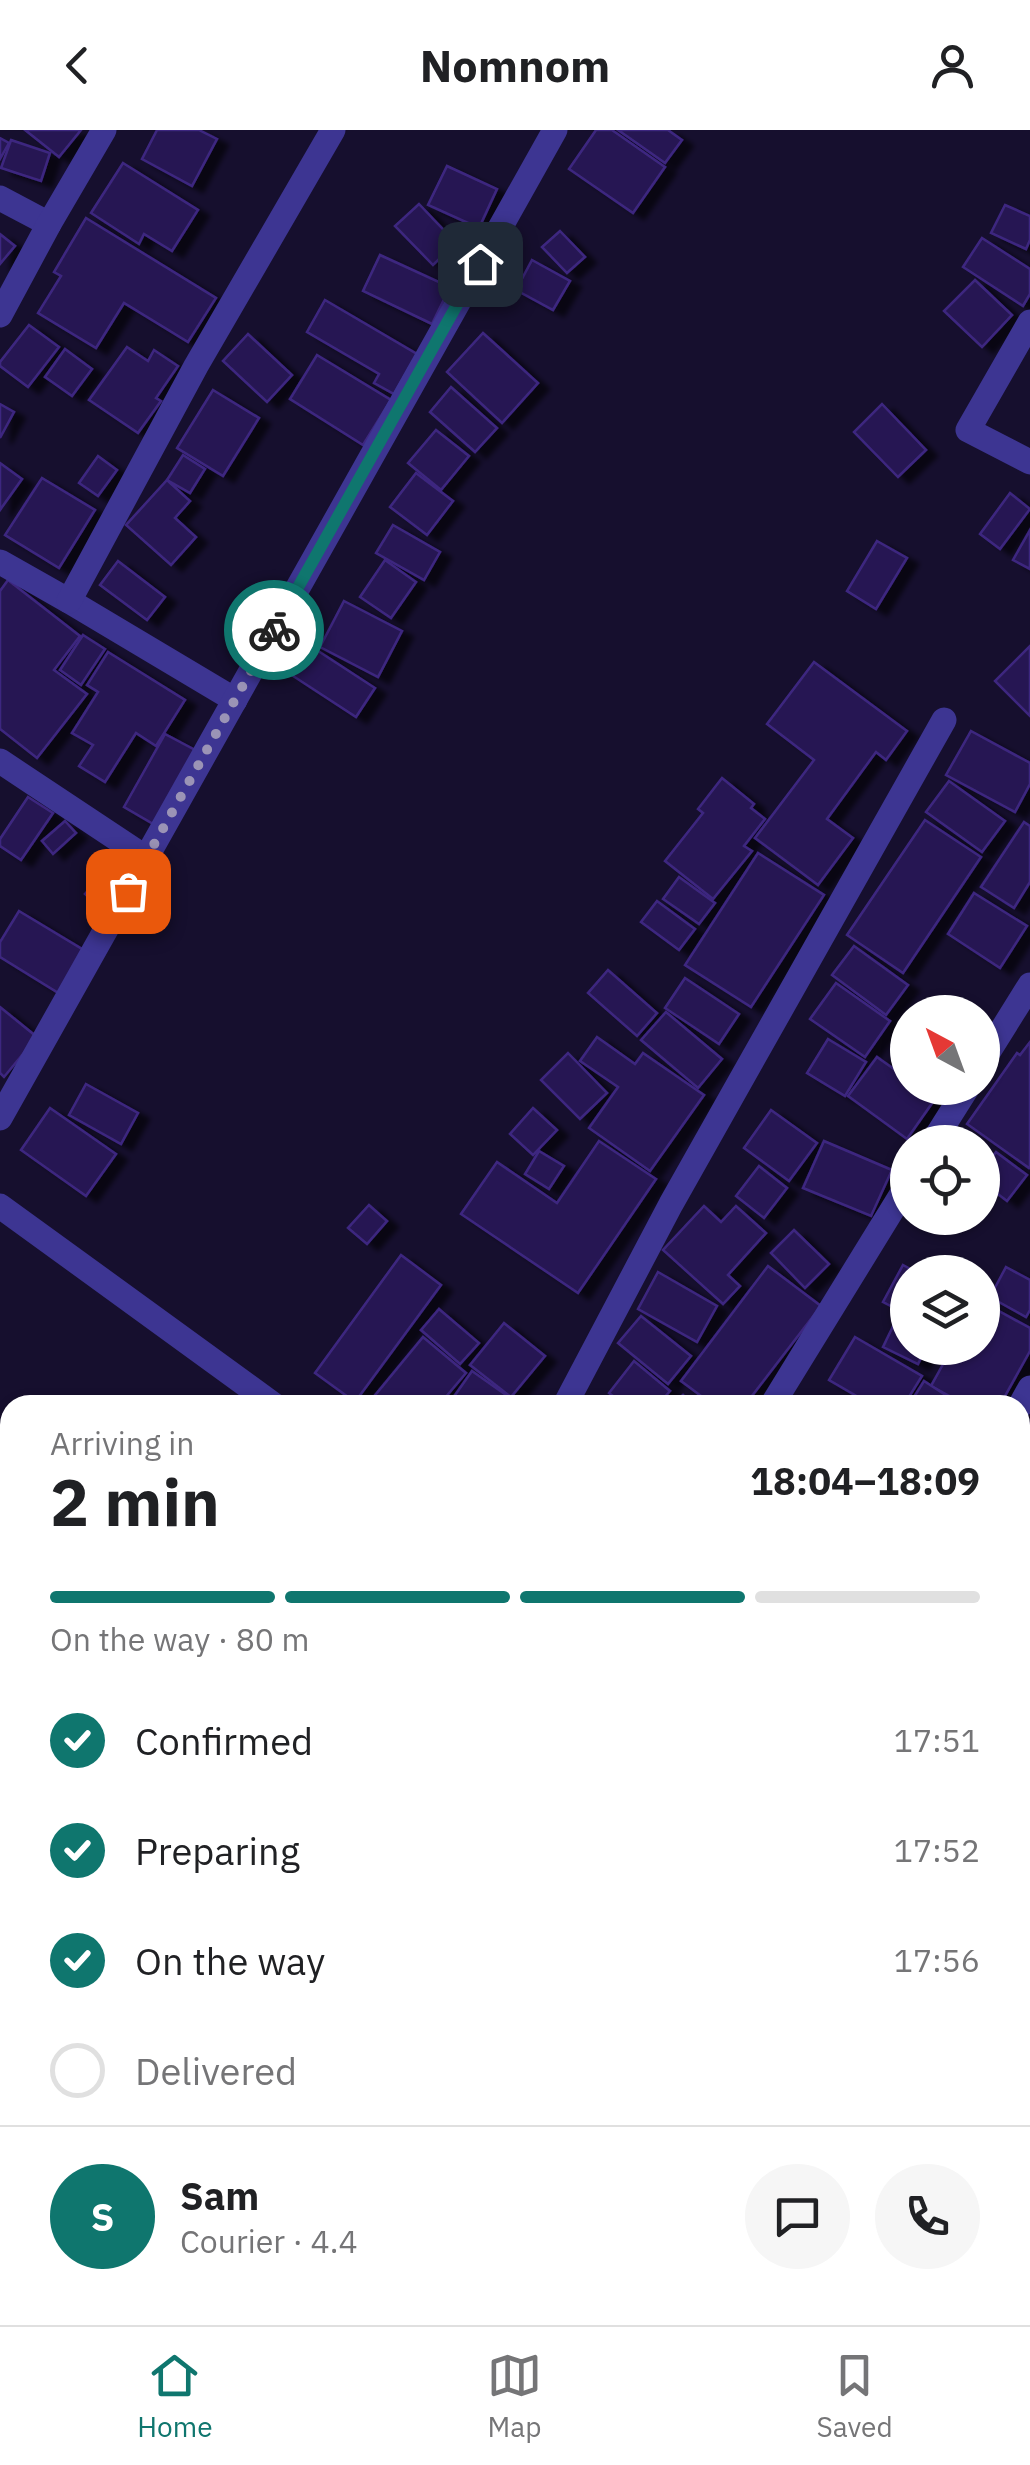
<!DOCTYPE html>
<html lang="en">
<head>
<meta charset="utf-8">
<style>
  body { margin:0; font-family:"IBM Plex Sans",sans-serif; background:#f6f6f6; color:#202124; height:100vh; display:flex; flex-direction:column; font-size:38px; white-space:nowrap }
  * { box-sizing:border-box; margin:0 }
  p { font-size:32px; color:#757577 }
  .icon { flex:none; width:55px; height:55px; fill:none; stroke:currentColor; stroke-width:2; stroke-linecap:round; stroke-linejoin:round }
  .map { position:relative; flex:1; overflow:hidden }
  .sheet { position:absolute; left:0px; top:1265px; width:1030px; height:930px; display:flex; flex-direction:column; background:#fff; border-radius:30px 30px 0 0; box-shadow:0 2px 8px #0004 }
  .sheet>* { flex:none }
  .needle { width:65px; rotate:319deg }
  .controls { position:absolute; left:890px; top:865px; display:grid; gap:20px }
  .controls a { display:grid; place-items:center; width:110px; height:110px; border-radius:50%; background:#fff; box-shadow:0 2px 8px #0004; font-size:50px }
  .pin { position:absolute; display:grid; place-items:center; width:85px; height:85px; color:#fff; margin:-42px; border-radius:20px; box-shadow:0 5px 15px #0006 }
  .courier { position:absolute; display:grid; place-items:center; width:100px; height:100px; margin:-50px; border:8px solid #0f766e; border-radius:50%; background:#fff; color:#222; box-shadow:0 2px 12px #0007 }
  .headline em { font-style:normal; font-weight:700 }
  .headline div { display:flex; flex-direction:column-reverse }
  .headline { display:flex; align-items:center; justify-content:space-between; height:170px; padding:0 50px }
  h1 { font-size:65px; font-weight:700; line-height:75px }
  .bar { display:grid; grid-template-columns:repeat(4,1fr); gap:15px 10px; align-content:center; height:120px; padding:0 50px }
  .bar i { height:12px; border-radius:8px; background:#e0e0e0 }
  .bar .selected { background:#0f766e }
  .bar p { grid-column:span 4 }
  .line { display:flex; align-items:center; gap:25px; padding:0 50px; border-top:2px solid #e0e0e0 }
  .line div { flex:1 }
  .round { display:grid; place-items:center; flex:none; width:105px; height:105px; border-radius:52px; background:#f6f6f6 }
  ol { padding:0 50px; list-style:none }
  li { display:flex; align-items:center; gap:30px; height:110px }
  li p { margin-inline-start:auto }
  li .icon { padding:10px; border-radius:50%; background:#0f766e; color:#fff; stroke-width:4 }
  li:last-child { color:#757577 }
  li i { width:55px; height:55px; border:5px solid #e0e0e0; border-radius:50% }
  header { display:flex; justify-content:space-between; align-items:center; height:130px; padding:0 50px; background:#fff; font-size:45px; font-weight:700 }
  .tabs { display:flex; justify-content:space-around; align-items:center; height:140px; border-top:2px solid #e0e0e0; background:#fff; font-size:28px; color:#757577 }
  .tabs a { display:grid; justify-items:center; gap:5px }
  .tabs .selected { color:#0f766e }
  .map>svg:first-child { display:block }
  .building { fill:#271952; stroke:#3e2880; stroke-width:2.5; filter:url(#shadow) }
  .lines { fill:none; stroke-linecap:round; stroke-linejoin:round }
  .minor { stroke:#3d3592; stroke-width:25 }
  .done { stroke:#9b94b6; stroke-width:10; stroke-dasharray:0 18 }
  .route { stroke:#0f766e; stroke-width:12 }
</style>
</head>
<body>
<header><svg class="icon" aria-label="back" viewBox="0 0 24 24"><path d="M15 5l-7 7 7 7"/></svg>Nomnom<svg class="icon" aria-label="person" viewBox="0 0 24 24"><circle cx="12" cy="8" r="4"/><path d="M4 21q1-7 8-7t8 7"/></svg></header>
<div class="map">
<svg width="1030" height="2195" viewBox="0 0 1030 2195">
  <defs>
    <filter id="shadow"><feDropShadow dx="11" dy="6" stdDeviation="2.5" flood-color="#0009"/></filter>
  </defs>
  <rect width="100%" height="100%" fill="#160f2e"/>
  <!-- building -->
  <g class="building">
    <polygon points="25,0 81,0 59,27"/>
    <polygon points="157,0 199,0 217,9 192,56 142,29"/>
    <polygon points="596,0 612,0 665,37 633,83 569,39"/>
    <polygon points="618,0 668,0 682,10 665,33"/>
    <polygon points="0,8 9,13 0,29"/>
    <polygon points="11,10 50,23 41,51 1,38"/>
    <polygon points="123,33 198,80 172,121 144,104 139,114 91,83"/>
    <polygon points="447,36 497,59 479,98 428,75"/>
    <polygon points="419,74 456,113 433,135 395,96"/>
    <polygon points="1005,75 1030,86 1030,110 1026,119 991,103"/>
    <polygon points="86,88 216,168 188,212 124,173 96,218 38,183 61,146 54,142"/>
    <polygon points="560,101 585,127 567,143 542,117"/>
    <polygon points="0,104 15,116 0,134"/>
    <polygon points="982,108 1030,139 1030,164 1023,176 963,137"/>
    <polygon points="380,125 450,157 432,194 363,161"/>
    <polygon points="532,130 570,151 553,180 516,160"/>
    <polygon points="975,150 1012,185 982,217 944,181"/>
    <polygon points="325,170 417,224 394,264 374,253 379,244 307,202"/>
    <polygon points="29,195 59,217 28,257 0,236 0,232"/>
    <polygon points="483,203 538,253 502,293 447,242"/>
    <polygon points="248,204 292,245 267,272 223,231"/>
    <polygon points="127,217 148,231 154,220 178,236 156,268 161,271 138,303 89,270"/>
    <polygon points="65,219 92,239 72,266 45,247"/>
    <polygon points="317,225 391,270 363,315 290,269"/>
    <polygon points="451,257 497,298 475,322 430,282"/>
    <polygon points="213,260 259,288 223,346 177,318"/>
    <polygon points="0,274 14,282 0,308"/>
    <polygon points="882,274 926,320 898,347 854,302"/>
    <polygon points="436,300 469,326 441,360 408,333"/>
    <polygon points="183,325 205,339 190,363 167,350"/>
    <polygon points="98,326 117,340 98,366 79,353"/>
    <polygon points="0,333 22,349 0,380"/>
    <polygon points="416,343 453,371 427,405 390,377"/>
    <polygon points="42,348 95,380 59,438 5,405"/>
    <polygon points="167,350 190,371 175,388 196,407 171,435 126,395"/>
    <polygon points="1010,363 1030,379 1000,419 980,404"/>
    <polygon points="393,395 440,422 424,450 376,423"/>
    <polygon points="1030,400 1030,439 1013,430"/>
    <polygon points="877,411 907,428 876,479 847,461"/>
    <polygon points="385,430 416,452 391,488 360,467"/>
    <polygon points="118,431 165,467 147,490 100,455"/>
    <polygon points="8,450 80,506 54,540 87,564 37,628 0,599 0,461"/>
    <polygon points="344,471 402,501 378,547 320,517"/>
    <polygon points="83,505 105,519 81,555 60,540"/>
    <polygon points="1030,516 1030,586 995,551"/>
    <polygon points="312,517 375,558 356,587 293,546"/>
    <polygon points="108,522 185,570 156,616 136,603 105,652 79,636 93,615 72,603 98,562 87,555"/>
    <polygon points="814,532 907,601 886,630 876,622 827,689 853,708 818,755 755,708 814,630 767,594"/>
    <polygon points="971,601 1030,633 1030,654 1015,682 946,645"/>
    <polygon points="165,604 197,621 155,695 124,677"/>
    <polygon points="722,648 754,674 751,678 765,689 744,716 752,721 713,769 665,731 703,683 698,679"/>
    <polygon points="949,651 1005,691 982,722 926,682"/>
    <polygon points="28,667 53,683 21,730 0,716 0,709"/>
    <polygon points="925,690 981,727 903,843 847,805"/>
    <polygon points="65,691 76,703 53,724 42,711"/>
    <polygon points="1024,692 1030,696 1030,752 1014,778 981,757"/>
    <polygon points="758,723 824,765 751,877 685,835"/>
    <polygon points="107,739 122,752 100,778 85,764"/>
    <polygon points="679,747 715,773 699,794 663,769"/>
    <polygon points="974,763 1027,796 1000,838 948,804"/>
    <polygon points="657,771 695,799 679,820 641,792"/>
    <polygon points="19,781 87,822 60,864 0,827 0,812"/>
    <polygon points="854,816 908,855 886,885 832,845"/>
    <polygon points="608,840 657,883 637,906 588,863"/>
    <polygon points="685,848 739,884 719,914 665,878"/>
    <polygon points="836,853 890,891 865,927 810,889"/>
    <polygon points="0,877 37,907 4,947 0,943"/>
    <polygon points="666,882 722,929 698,958 641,910"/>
    <polygon points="597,907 635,934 643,923 704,965 650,1041 589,998 618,957 580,931"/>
    <polygon points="828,909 866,932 845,966 807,943"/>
    <polygon points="1030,912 1030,1037 1029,1038 967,994 1017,923 1020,925"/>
    <polygon points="568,923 607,963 580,989 541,950"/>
    <polygon points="877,927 908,949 908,958 919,958 935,969 907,1009 848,966"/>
    <polygon points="86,954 138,983 121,1014 69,985"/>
    <polygon points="50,978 116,1024 86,1066 21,1020"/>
    <polygon points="533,978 557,1000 533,1025 510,1004"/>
    <polygon points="771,980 817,1013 789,1051 744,1018"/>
    <polygon points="599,1011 656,1049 578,1163 461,1084 497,1032 557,1073"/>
    <polygon points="824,1011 892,1040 871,1086 803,1058"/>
    <polygon points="539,1021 564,1036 549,1059 525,1044"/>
    <polygon points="996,1022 1027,1045 1007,1071 982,1052 982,1040"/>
    <polygon points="759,1036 787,1058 764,1088 736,1066"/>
    <polygon points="369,1075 387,1091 367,1114 348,1098"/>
    <polygon points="704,1076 721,1092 736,1076 766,1103 728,1145 740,1156 723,1174 663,1120"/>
    <polygon points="794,1100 829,1134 805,1158 771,1123"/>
    <polygon points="401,1125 441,1155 355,1272 315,1243"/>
    <polygon points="903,1135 916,1142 908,1142 908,1185 883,1172"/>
    <polygon points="768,1136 821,1176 745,1275 713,1275 681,1251"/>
    <polygon points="1006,1137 1030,1150 1030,1180 1026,1187 990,1167"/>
    <polygon points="658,1142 717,1176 697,1212 638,1179"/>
    <polygon points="986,1174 1030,1198 1030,1221 1000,1275 966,1275 931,1256 952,1218 959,1222 962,1218 982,1218 982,1181"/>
    <polygon points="439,1179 479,1213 460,1234 421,1200"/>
    <polygon points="641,1186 691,1226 668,1254 618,1213"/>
    <polygon points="896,1190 908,1195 908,1218 926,1218 918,1234 883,1217"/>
    <polygon points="504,1193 545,1226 511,1267 470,1235"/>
    <polygon points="423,1207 466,1243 439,1275 367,1275"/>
    <polygon points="855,1207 922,1246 904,1275 872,1275 829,1250"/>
    <polygon points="634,1231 670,1261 658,1275 624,1275 609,1263"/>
    <polygon points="472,1241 519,1274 519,1275 448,1275"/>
    <polygon points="924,1251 961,1275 909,1275"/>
    <polygon points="683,1265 693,1275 672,1275"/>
    <polygon points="1030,1293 1030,1372 1020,1367 1020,1312"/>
    <polygon points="1023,1454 1030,1462 1030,1505 1020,1514 1020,1457"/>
    <polygon points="1030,1521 1030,1554 1020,1545 1020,1531"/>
    <polygon points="1020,1578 1030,1584 1030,1623 1020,1641"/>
    <polygon points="1029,1932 1030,1932 1030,2019 1020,2012 1020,1945"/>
    <polygon points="10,2075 10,2161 0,2155 0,2091"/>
    <polygon points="49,2185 71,2185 65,2194"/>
    <polygon points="294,2185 379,2185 371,2195 307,2195"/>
    <polygon points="386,2185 424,2185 440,2195 380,2195"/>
    <polygon points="437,2185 472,2185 464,2195 450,2195"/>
    <polygon points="535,2185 568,2185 569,2186 564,2195 529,2195"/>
    <polygon points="637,2185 643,2185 662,2195 632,2195"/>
    <polygon points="826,2185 867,2185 881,2195 819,2195"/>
  </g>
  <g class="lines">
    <!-- minor -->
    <g class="minor">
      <polyline points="0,68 49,94"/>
      <polyline points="0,185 49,94 104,0"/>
      <polyline points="1030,192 968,300 1030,332"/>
      <polyline points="0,432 69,471 235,570"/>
      <polyline points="69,471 196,236 333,0"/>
      <polyline points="0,631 146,728"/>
      <polyline points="982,932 1030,855"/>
      <polyline points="0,988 555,0"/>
      <polyline points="933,1012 967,958"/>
      <polyline points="0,1076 274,1275"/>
      <polyline points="565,1275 671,1074 944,590"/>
      <polyline points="772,1275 908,1054"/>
      <polyline points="1020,1276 1030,1258"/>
      <polyline points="1020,1440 1030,1447"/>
      <polyline points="1020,1685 1030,1667"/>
      <polyline points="1020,1768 1030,1773"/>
      <polyline points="0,1934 10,1916"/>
      <polyline points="1020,2082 1030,2066"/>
      <polyline points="883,2185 900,2195"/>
      <polyline points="211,2195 217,2185"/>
      <polyline points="504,2195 510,2185"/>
      <polyline points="705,2195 711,2185"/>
      <polyline points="954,2195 959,2185"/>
    </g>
  </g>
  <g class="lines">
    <!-- done -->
    <polyline class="done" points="128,761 274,500"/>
    <!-- route -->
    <polyline class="route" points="274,500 480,134"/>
  </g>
</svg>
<div class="controls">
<a><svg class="needle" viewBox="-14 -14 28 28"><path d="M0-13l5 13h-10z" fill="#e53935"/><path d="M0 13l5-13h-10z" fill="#757577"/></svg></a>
<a><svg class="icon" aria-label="locate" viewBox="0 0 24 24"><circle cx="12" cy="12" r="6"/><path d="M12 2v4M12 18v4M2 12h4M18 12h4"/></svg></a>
<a><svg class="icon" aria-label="layers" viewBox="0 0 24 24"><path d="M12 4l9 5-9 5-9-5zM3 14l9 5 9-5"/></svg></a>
</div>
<div class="pin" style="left:128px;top:761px;background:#ea580c"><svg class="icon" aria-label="bag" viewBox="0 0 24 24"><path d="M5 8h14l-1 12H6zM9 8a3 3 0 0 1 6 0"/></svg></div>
<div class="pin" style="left:480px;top:134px;background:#1f2937"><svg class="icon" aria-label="home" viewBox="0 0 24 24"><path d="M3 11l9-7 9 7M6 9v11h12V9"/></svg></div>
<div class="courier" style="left:274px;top:500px"><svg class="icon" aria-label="bike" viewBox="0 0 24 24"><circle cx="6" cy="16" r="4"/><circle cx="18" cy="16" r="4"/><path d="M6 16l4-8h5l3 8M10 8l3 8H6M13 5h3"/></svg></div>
<section class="sheet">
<div class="headline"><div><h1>2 min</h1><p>Arriving in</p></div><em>18:04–18:09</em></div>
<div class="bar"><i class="selected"></i><i class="selected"></i><i class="selected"></i><i></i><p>On the way · 80 m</p></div>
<ol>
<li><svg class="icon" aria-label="check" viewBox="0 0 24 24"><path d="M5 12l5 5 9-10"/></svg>Confirmed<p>17:51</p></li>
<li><svg class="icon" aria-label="check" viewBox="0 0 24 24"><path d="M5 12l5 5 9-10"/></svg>Preparing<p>17:52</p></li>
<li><svg class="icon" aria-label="check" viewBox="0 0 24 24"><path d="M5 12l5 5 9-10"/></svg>On the way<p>17:56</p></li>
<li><i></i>Delivered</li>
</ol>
<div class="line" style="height:180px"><b class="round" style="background:#0f766e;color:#fff">S</b><div><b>Sam</b><p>Courier · 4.4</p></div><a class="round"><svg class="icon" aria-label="chat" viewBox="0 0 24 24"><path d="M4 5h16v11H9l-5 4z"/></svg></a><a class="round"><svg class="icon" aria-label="phone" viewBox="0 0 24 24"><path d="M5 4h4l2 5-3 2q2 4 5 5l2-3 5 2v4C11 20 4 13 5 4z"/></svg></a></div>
</section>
</div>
<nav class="tabs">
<a class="selected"><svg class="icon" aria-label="home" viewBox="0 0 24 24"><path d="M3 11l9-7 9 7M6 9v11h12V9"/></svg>Home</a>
<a><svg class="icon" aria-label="map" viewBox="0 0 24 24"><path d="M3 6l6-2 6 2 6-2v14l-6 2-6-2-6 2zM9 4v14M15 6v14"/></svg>Map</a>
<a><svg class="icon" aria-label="saved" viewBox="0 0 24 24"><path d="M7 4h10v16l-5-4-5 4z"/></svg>Saved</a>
</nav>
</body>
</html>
